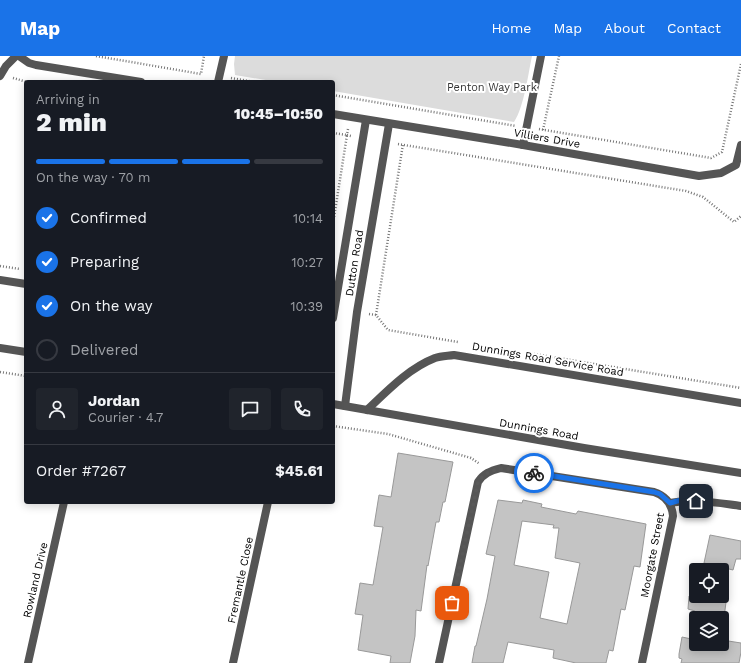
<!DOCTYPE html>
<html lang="en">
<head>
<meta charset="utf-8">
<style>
  body { margin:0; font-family:"Work Sans",sans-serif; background:#20242c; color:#f1f3f6; height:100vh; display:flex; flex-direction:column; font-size:15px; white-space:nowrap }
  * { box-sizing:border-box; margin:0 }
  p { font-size:13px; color:#9ea1a6 }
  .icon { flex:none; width:22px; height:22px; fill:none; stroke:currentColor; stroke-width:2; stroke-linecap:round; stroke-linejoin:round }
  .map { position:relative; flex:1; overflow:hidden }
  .panel { position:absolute; left:24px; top:24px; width:311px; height:424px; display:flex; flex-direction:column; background:#171b24; border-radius:4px; box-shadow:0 2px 10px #0003 }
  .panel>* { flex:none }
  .fabs { position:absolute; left:689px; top:507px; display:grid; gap:8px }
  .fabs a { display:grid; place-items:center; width:40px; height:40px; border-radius:4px; background:#171b24; box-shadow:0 2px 10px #0003; font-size:20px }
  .pin { position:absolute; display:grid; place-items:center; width:34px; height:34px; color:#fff; margin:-17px; border-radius:8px; box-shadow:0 2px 6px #0006 }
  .courier { position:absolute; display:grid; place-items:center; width:40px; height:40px; margin:-20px; border:3px solid #1a73e8; border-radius:50%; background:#fff; color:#222; box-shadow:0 1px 5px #0007 }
  .head em { font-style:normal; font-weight:800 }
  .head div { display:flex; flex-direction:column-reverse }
  .head { display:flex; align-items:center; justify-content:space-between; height:68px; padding:0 12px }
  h1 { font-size:26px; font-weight:800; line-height:30px }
  .bar { display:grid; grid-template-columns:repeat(4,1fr); gap:6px 4px; align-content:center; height:48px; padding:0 12px }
  .bar i { height:5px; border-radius:3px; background:#363941 }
  .bar .active { background:#1a73e8 }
  .bar p { grid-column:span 4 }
  .line { display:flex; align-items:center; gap:10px; padding:0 12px; border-top:1px solid #363941 }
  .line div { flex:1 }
  .round { display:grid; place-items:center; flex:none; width:42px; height:42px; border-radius:4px; background:#20242c }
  ol { padding:0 12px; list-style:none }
  li { display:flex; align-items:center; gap:12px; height:44px }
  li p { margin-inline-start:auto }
  li .icon { padding:4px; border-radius:50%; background:#1a73e8; color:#fff; stroke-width:4 }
  li:last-child { color:#9ea1a6 }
  li i { width:22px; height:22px; border:2px solid #363941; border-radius:50% }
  header { display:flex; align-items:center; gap:24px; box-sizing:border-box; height:56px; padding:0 20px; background:#1a73e8; color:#fff }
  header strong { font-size:19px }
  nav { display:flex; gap:22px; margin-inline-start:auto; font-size:14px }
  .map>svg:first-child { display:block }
  .green { fill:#dcdcdc }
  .building { fill:#c4c4c4; stroke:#999; fill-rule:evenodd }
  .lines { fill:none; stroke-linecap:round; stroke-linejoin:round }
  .path { stroke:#777; stroke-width:2.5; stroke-dasharray:1 2; stroke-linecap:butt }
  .service { stroke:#555; stroke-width:8 }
  .minor { stroke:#555; stroke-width:8 }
  .tertiary { stroke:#555; stroke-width:8 }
  .done { stroke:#595959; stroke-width:4; stroke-dasharray:0 7.2 }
  .route { stroke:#1a73e8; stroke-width:5 }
  .labels { text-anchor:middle; stroke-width:4; stroke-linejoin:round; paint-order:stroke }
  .park-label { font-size:11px; fill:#333; stroke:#fff }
  .street-label { font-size:11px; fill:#000; stroke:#fff }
</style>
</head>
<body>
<header>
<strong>Map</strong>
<nav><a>Home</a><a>Map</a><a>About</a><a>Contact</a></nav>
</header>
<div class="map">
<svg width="741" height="607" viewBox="0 0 741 607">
  <rect width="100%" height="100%" fill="#fff"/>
  <!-- green -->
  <path class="green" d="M235,0h297c-4,19 -8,51 -18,66l-181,-31v-9h-55l-43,-7 -1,-11z"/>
  <!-- building -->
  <g class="building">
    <polygon points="398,397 453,406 445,446 443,446 439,466 436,466 428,510 427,509 421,555 416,554 415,580 410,607 390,607 391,600 358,594 363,559 355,558 360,527 373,529 383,471 374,470 379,439 391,441"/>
    <path d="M498,444l24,3 1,-3 19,4 -1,3 35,7 2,-3 68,13 -6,43 -6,-1 -9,44 -4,-1 -8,42 -4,-1 -3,13h-30l-23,-5 1,-8 -46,-8 -5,21h-31l3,-17h1l11,-47 8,-43 -9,-2zM522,465l32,4 -1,3h6l-4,30 25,5 -13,61 -27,-6 9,-46 -35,-7z"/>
    <polygon points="710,479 741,485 741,503 736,503 733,514 704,507"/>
    <polygon points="689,540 718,540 718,544 726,546 724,562 693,562 695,555 688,553"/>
    <polygon points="682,581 696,584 696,588 722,588 722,584 741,587 741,596 739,607 681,607 682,603 679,602 679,598"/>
  </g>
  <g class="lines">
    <!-- path -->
    <g class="path">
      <polyline points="96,0 201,18 204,0"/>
      <polyline points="13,22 27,26"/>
      <polyline points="231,22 254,26"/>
      <polyline points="333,39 516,70"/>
      <polyline points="348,73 347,79 351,80"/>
      <polyline points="539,73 711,102 722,96 741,8"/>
      <polyline points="543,74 559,0"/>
      <polyline points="333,77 347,79 333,168"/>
      <polyline points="398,88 686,135 703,141 734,166 741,160"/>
      <polyline points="0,210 20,213"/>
      <polyline points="369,258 376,259 388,274 458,286"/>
      <polyline points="376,259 403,88"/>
      <polyline points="528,297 741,332"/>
      <polyline points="0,316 26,320"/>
      <polyline points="333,370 388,378 471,402 480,408"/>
    </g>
    <!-- service -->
    <g class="service">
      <polyline points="0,20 6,10 16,0"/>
      <polyline points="0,224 26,228"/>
      <path d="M367,354c20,-19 42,-42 68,-52 6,-2 13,-2 19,-3l287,48"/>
    </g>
    <!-- minor -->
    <g class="minor">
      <polyline points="19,0 29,7 36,9 141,26"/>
      <polyline points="218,26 224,0"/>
      <polyline points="333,58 523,89 699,120 721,117 736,109 741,89"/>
      <polyline points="523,89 541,0"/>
      <polyline points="333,262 366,64"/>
      <polyline points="345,350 357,256 389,68"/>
      <path d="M670,447c23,-5 48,0 71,3"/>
      <polyline points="28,607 64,446"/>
      <polyline points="233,607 268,446"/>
      <path d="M439,607l39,-181c6,-9 12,-11 23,-14l153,24c12,4 18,12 19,24l-31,147"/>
    </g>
    <!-- tertiary -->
    <g class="tertiary">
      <polyline points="0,292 26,296"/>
      <polyline points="333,348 584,392 741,417"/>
    </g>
  </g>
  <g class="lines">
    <!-- done -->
    <path class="done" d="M452,547l26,-121c14,-20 36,-12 56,-9"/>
    <!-- route -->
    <polyline class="route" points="534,417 654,436 660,438 670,447 681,444 696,445"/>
  </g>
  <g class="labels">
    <!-- park labels -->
    <g class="park-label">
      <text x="492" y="35">Penton Way Park</text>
    </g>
    <!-- street labels -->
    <g class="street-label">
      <text transform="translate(547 82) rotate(10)" y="4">Villiers Drive</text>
      <text transform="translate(354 207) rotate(-81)" y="4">Dutton Road</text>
      <text transform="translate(548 303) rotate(10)" y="4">Dunnings Road Service Road</text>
      <text transform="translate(539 373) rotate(10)" y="4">Dunnings Road</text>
      <text transform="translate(652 499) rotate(-79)" y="4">Moorgate Street</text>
      <text transform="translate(35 524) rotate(-77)" y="4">Rowland Drive</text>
      <text transform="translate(240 524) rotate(-78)" y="4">Fremantle Close</text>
    </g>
  </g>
</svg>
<div class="fabs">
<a><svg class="icon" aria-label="locate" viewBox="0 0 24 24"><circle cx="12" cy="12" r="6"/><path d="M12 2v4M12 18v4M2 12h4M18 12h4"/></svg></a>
<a><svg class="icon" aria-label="layers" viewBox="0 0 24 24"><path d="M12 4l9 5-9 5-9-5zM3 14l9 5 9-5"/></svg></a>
</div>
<div class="pin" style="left:452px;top:547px;background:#ea580c"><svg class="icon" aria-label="bag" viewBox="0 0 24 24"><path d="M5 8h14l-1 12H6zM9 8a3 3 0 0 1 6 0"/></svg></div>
<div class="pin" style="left:696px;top:445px;background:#1f2937"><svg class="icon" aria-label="home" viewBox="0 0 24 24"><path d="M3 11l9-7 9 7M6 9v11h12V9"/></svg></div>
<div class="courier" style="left:534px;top:417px"><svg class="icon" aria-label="bike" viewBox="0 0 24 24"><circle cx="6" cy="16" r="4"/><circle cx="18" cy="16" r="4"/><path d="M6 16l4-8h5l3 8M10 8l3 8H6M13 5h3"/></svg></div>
<section class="panel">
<div class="head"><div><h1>2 min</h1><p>Arriving in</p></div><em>10:45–10:50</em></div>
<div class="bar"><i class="active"></i><i class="active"></i><i class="active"></i><i></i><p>On the way · 70 m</p></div>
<ol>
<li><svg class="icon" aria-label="check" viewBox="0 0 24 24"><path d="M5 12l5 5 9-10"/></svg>Confirmed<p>10:14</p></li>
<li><svg class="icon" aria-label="check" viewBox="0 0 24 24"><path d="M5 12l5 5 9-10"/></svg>Preparing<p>10:27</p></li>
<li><svg class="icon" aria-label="check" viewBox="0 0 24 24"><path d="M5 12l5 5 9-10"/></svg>On the way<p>10:39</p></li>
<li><i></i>Delivered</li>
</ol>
<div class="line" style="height:72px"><a class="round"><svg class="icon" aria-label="person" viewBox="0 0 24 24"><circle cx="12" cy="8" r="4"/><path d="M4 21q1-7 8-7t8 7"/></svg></a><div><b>Jordan</b><p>Courier · 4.7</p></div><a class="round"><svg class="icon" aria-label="chat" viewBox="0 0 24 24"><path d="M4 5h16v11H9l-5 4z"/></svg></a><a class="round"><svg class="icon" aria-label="phone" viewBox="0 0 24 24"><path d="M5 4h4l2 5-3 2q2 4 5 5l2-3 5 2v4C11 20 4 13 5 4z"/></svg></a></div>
<div class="line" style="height:52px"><div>Order #7267</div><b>$45.61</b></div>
</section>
</div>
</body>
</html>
